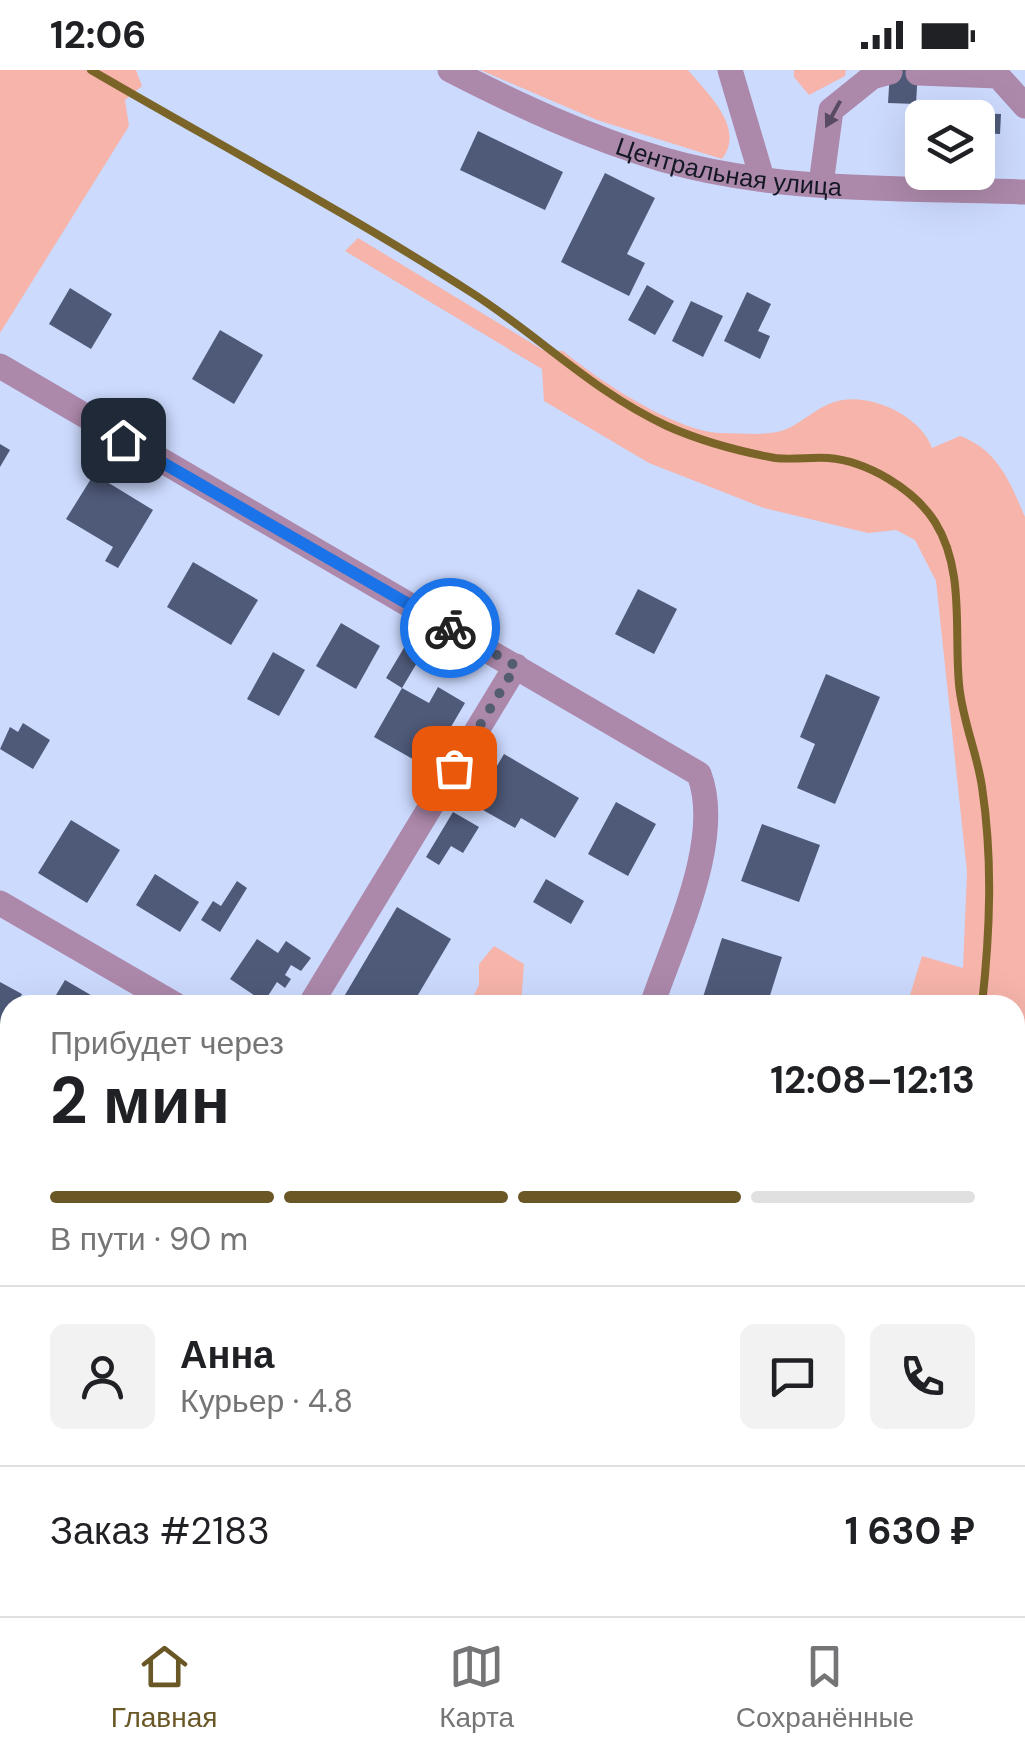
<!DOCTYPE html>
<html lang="ru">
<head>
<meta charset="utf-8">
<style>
  body { margin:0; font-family:"DM Sans",sans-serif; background:#f2f2f2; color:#202124; height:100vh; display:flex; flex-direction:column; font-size:38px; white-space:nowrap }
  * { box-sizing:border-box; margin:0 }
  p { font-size:32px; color:#757577 }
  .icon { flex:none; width:55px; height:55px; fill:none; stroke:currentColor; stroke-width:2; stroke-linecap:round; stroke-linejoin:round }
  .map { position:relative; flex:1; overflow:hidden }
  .details { position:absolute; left:0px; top:925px; width:1025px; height:622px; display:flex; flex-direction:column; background:#fff; border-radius:30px 30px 0 0; box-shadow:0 10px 40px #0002 }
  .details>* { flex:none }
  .fabs { position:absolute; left:905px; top:30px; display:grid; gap:20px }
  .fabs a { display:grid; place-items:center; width:90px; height:90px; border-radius:15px; background:#fff; box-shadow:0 10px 40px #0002; font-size:50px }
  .pin { position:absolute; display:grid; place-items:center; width:85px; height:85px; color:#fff; margin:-42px; border-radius:20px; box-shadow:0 5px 15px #0006 }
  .courier { position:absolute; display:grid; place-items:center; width:100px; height:100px; margin:-50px; border:8px solid #1a73e8; border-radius:50%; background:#fff; color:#222; box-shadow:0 2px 12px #0007 }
  .headline em { font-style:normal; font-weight:700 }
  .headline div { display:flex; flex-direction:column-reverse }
  .headline { display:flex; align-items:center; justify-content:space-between; height:170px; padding:0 50px }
  h1 { font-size:65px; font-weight:700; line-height:75px }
  .bar { display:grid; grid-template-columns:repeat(4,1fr); gap:15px 10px; align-content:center; height:120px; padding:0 50px }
  .bar i { height:12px; border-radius:8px; background:#e0e0e0 }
  .bar .selected { background:#6a5726 }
  .bar p { grid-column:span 4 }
  .line { display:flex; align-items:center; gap:25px; padding:0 50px; border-top:2px solid #e0e0e0 }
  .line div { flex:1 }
  .round { display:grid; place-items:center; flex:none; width:105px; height:105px; border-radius:15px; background:#f2f2f2 }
  .status { display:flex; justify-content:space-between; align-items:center; height:70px; padding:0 50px; background:#fff; direction:ltr }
  .status svg { height:28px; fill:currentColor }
  .dock { display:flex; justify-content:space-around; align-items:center; height:140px; border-top:2px solid #e0e0e0; background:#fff; font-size:28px; color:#757577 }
  .dock a { display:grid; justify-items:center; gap:5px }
  .dock .selected { color:#6a5726 }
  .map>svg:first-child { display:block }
  .green { fill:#f6b4aa }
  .water { fill:#a68529; stroke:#7a6428; stroke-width:2.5 }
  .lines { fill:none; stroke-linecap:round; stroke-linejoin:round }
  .stream { stroke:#7a6428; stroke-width:8 }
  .building { fill:#4f5a79 }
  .minor { stroke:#ac88aa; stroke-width:25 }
  .oneway { fill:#584a60 }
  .done { stroke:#545c70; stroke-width:10; stroke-dasharray:0 18 }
  .route { stroke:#1a73e8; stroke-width:12 }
  .labels { text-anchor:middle; stroke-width:10; stroke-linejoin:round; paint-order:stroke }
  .street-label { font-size:25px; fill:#131824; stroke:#ccdafe }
</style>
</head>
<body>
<div class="status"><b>12:06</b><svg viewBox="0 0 49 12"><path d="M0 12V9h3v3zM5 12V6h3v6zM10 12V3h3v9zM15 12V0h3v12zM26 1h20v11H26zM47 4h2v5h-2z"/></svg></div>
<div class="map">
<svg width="1025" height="1546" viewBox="0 0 1025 1546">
  <rect width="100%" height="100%" fill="#ccdafe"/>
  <!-- green -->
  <g class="green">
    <polygon points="0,0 136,0 142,16 125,30 129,56 0,263"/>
    <path d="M480,0h208c19,23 58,58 34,89l-125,-39z"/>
    <polygon points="794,0 846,0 845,6 809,25 794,7"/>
    <path d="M358,168l185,112 20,1c35,29 110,79 156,82 17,0 45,3 62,-2 21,-6 38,-28 62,-31 32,-5 78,17 89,48l28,-12c38,14 50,46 65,81v709l-10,11v-232h-108l15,-49 41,12 4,-96 -31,-291 -21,-41 -19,-10 -28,3 -104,-25 -115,-45 -105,-62 -2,-32 -197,-118z"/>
    <polygon points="494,876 524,894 521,935 469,935 479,915 479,894"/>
    <polygon points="1025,1398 1025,1546 982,1546 985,1538 1015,1538 1015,1434"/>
    <polygon points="868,1538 963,1538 961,1546 876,1546"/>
  </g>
  <!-- water -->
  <polygon class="water" points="799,1538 868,1538 876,1546 791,1546"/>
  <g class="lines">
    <!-- stream -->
    <path class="stream" d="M91,0c125,73 255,142 378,221 68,43 124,101 198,135 36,16 70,25 108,32 18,2 35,-1 53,0 39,3 86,31 107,64 30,48 19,109 24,162 3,36 18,68 23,103 11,73 8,145 0,218"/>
  </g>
  <!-- building -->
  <g class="building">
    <polygon points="890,0 918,0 916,34 888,33"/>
    <polygon points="971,43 1001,44 1000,64 978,63 978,48"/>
    <polygon points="478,61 563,102 545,140 460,100"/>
    <polygon points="605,103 655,128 627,184 645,193 629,226 561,192"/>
    <polygon points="647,215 674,231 655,265 628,250"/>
    <polygon points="70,218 112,244 91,279 49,254"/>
    <polygon points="747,222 771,234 758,261 770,266 760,289 724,271"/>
    <polygon points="691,231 723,246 703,287 672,271"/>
    <polygon points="220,260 263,285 234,334 192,309"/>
    <polygon points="0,374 10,380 0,397"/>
    <polygon points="94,404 153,440 118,498 105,491 113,477 66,449"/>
    <polygon points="193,492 258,530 231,575 167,537"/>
    <polygon points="638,519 677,539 654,584 615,564"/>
    <polygon points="341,553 380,576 356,619 316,596"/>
    <polygon points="405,576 421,586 402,618 386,608"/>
    <polygon points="273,582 305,600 279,646 247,629"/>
    <polygon points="826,604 880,627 835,734 797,718 815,674 800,667"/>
    <polygon points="438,617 465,633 445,667 436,662 418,692 374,667 402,618 429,633"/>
    <polygon points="23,653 50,670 33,699 0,679 10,657 18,662"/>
    <polygon points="504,684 579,728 555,768 521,748 515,758 474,735"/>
    <polygon points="616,732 656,754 628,806 588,784"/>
    <polygon points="453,742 479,757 463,783 451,776 439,795 426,787"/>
    <polygon points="71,750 120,780 87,833 38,803"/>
    <polygon points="762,754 820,775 799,832 741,811"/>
    <polygon points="155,804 199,832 180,862 136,835"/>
    <polygon points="546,809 584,831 571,854 533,832"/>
    <polygon points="237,811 247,818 220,862 201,850 213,831 221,836"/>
    <polygon points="397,837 451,869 412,935 339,935"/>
    <polygon points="722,868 782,887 767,935 729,935 703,927"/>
    <polygon points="257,869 278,883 286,871 311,888 301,901 291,895 285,905 291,909 285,918 277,912 264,932 230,909"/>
    <polygon points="65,910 108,935 50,935"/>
    <polygon points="0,912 22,924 16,935 10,935 0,962"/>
    <polygon points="496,1538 525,1538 551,1546 494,1546"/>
  </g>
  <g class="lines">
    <!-- minor -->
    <g class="minor">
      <path id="s1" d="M450,0c68,35 137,67 211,89 116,34 244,29 364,33"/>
      <polyline points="730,0 762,108"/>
      <polyline points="918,3 998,6 1025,36"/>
      <polyline points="821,114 831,40 872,7 890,2"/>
      <path d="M0,296l699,408c25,66 -25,165 -47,231"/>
      <polyline points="0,833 176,935"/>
      <polyline points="310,935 516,596"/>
      <polyline points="0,1378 10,1384"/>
      <polyline points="1015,1442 1025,1410"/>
      <polyline points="226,1538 226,1546"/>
      <polyline points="438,1546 446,1538"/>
      <polyline points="983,1546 986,1538"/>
    </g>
  </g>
  <!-- one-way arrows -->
  <defs><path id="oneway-solid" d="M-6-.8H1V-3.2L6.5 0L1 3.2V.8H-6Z" transform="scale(2.5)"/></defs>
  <use class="oneway" href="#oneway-solid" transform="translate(833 44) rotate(119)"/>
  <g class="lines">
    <!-- done -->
    <polyline class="done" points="450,558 516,596 454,698"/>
    <!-- route -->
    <polyline class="route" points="123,370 450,558"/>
  </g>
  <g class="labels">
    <!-- street labels -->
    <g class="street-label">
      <text dy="9" stroke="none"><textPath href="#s1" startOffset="298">Центральная улица</textPath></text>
    </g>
  </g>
</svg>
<div class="fabs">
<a><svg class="icon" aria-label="layers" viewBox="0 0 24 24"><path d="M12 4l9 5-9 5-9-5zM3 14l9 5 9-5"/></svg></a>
</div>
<div class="pin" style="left:454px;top:698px;background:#ea580c"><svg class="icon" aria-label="bag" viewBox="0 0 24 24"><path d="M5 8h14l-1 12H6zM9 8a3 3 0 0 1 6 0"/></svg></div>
<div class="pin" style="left:123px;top:370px;background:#1f2937"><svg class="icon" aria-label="home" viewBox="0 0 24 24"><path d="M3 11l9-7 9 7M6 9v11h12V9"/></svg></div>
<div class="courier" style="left:450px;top:558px"><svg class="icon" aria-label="bike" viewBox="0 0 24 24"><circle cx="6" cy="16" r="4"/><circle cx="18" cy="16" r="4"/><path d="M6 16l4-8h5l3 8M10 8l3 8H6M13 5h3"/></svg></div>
<section class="details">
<div class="headline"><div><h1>2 мин</h1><p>Прибудет через</p></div><em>12:08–12:13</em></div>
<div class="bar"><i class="selected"></i><i class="selected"></i><i class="selected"></i><i></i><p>В пути · 90 m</p></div>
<div class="line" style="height:180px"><a class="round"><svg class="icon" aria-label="person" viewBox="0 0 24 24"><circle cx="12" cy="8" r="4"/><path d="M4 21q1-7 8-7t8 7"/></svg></a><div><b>Анна</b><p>Курьер · 4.8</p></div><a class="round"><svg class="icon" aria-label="chat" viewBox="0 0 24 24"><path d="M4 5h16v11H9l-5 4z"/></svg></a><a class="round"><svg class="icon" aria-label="phone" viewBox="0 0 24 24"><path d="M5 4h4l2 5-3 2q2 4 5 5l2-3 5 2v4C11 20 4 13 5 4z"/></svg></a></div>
<div class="line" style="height:130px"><div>Заказ #2183</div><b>1 630 ₽</b></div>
</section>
</div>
<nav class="dock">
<a class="selected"><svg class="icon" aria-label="home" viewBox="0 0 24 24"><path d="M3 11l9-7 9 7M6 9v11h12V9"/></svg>Главная</a>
<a><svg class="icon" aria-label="map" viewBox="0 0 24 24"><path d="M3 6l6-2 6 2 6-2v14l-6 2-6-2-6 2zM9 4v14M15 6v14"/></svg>Карта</a>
<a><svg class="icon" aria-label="saved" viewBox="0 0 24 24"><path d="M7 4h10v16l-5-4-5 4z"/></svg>Сохранённые</a>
</nav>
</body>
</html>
